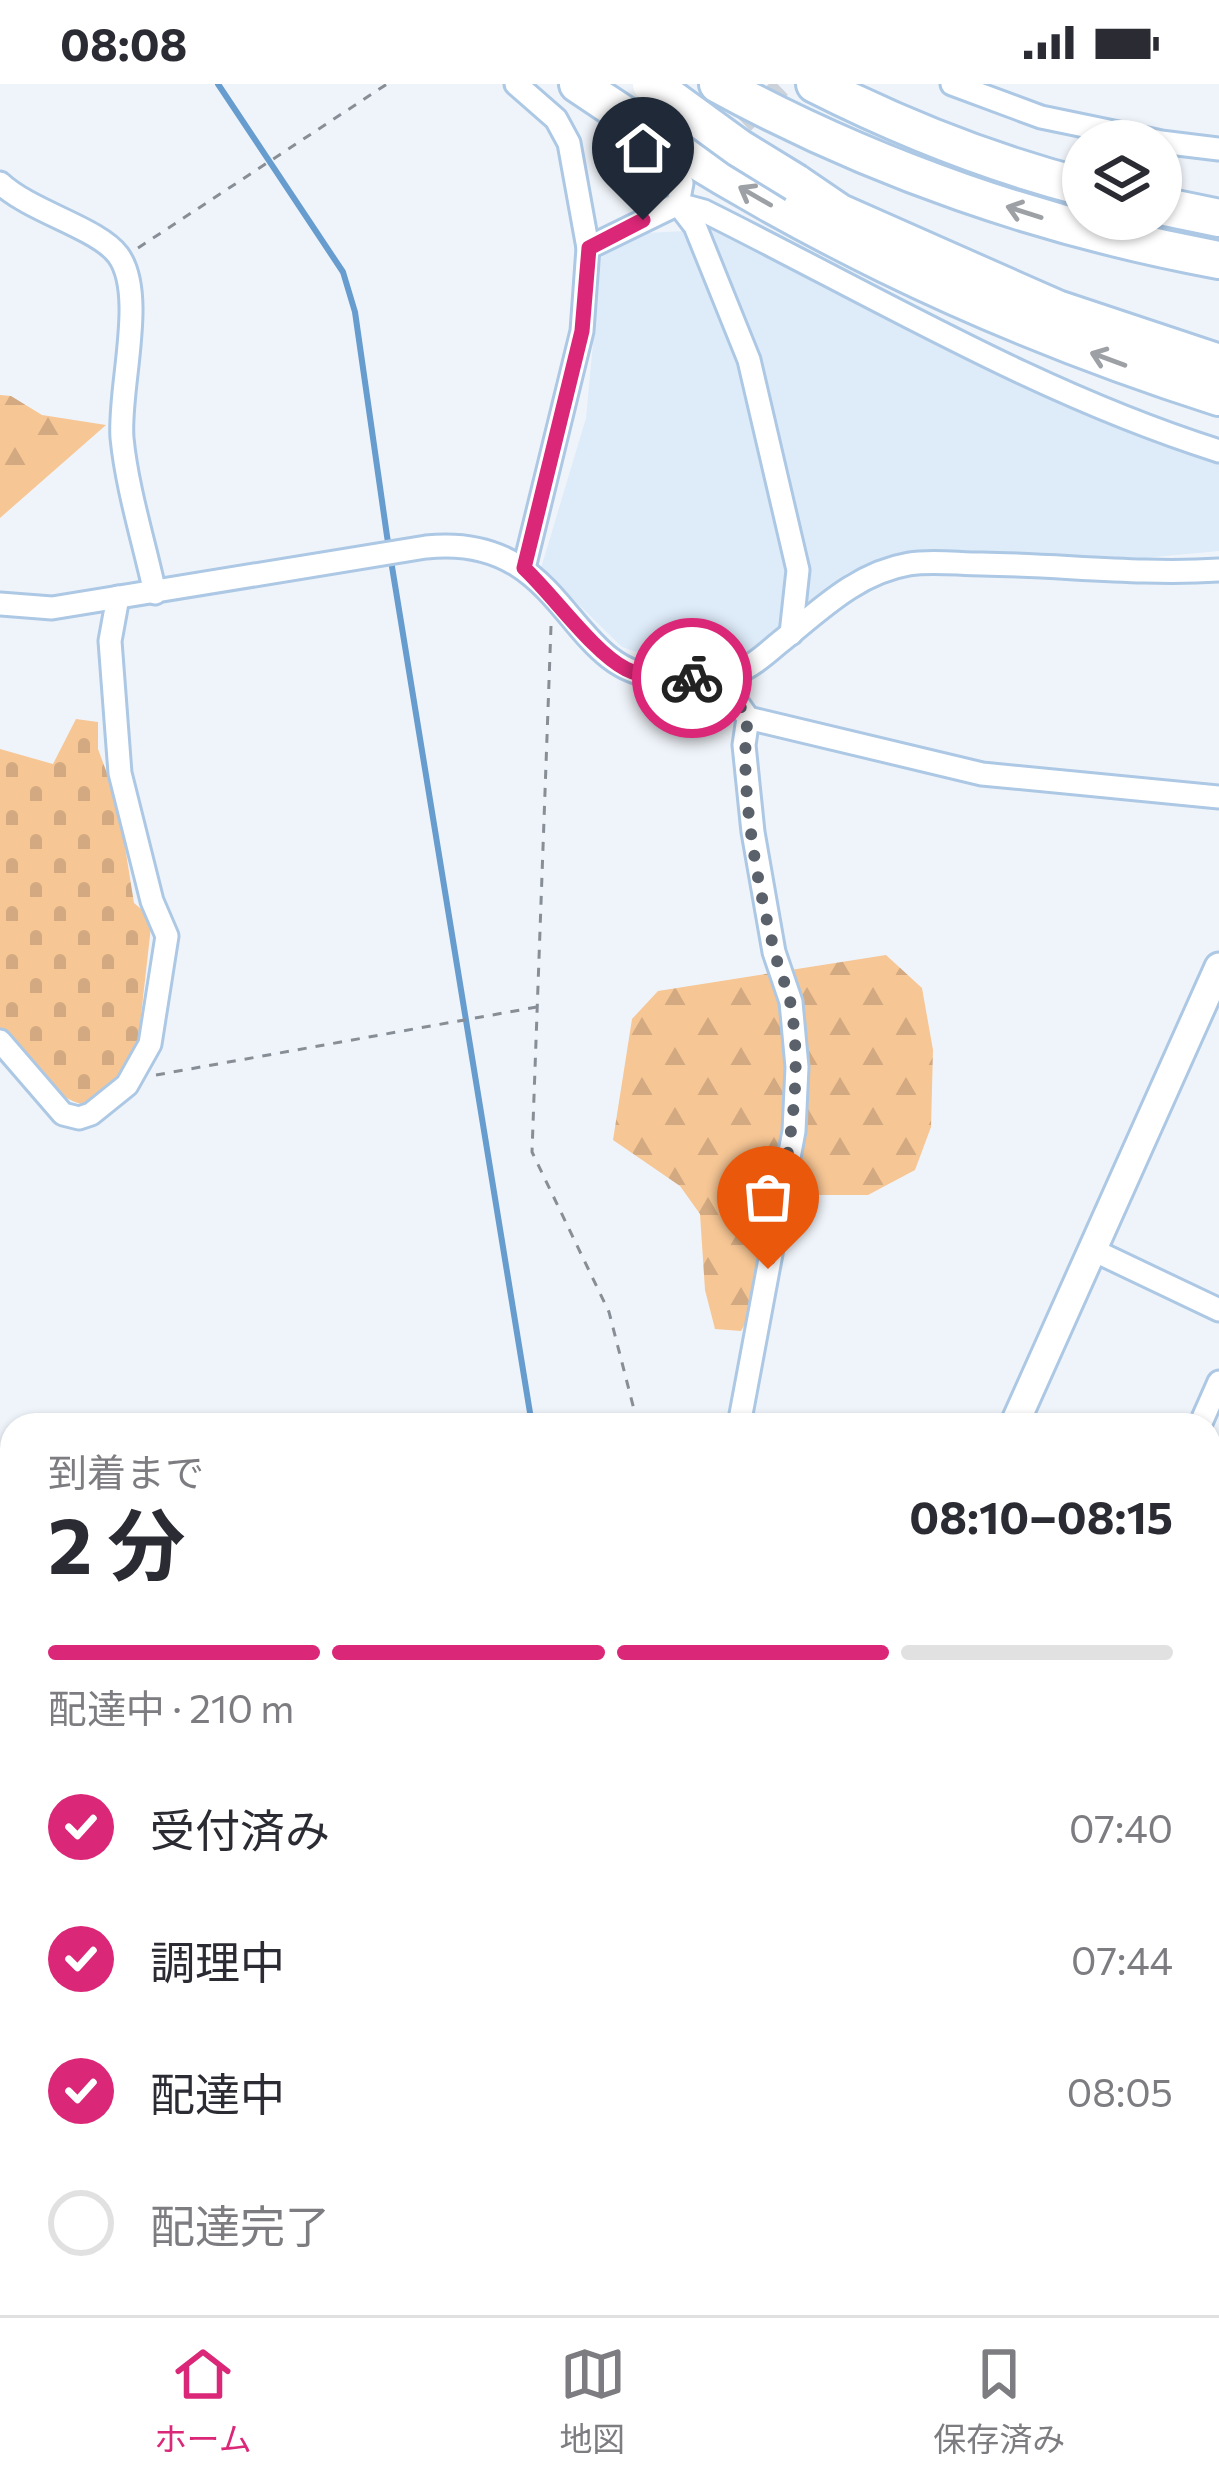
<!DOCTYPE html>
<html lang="ja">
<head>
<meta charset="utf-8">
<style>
  body { margin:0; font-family:Commissioner,"Noto Sans JP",sans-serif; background:#f2f2f3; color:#2b2b33; height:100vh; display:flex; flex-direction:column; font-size:45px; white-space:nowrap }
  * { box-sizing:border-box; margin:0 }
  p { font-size:39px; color:#7c7c81 }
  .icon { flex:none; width:66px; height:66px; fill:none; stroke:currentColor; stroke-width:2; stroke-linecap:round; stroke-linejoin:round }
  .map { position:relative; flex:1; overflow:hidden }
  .details { position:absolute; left:0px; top:1329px; width:1221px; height:903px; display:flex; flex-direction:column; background:#fff; border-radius:36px 36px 0 0; box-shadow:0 3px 9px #0004 }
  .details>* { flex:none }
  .controls { position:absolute; left:1062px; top:36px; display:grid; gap:24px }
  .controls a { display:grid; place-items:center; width:120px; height:120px; border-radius:50%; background:#fff; box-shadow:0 3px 9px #0004; font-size:60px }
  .pin { position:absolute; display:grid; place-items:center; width:102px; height:102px; color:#fff; margin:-123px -51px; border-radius:50% 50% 50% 0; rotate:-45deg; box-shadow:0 0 12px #0007 }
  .pin .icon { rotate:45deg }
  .courier { position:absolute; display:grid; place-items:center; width:120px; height:120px; margin:-60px; border:9px solid #db2777; border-radius:50%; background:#fff; color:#222; box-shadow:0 3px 15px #0007 }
  .headline em { font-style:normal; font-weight:700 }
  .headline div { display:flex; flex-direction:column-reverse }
  .headline { display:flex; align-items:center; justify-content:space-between; height:204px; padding:0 48px }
  h1 { font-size:78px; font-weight:700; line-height:90px }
  .bar { display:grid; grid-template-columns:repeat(4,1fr); gap:18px 12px; align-content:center; height:144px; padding:0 48px }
  .bar i { height:15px; border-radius:9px; background:#e1e1e2 }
  .bar .on { background:#db2777 }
  .bar p { grid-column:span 4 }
  ol { padding:0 48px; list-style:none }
  li { display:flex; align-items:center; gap:36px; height:132px }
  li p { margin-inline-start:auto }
  li .icon { padding:12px; border-radius:50%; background:#db2777; color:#fff; stroke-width:4 }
  li:last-child { color:#7c7c81 }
  li i { width:66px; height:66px; border:6px solid #e1e1e2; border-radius:50% }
  .status { display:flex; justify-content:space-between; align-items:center; height:84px; padding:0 60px; background:#fff; direction:ltr }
  .status svg { height:33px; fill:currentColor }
  .tabs { display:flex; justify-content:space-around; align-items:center; height:168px; border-top:3px solid #e1e1e2; background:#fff; font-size:33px; color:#7c7c81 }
  .tabs a { display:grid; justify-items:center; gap:6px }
  .tabs .on { color:#db2777 }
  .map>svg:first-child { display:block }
  .built { fill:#deebf9 }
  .forest { fill:url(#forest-firs) }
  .cemetery { fill:url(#cemetery-stones) }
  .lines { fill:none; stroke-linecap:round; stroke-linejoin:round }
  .stream { stroke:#679ccf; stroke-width:6 }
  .street-tunnel { stroke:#ccd2d9; stroke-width:21; stroke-dasharray:21 10; stroke-linecap:butt }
  .street-casing { stroke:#acc8e4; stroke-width:27 }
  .secondary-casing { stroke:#acc8e4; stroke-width:33 }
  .highway-casing { stroke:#acc8e4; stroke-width:42 }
  .path { stroke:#888e96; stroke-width:3; stroke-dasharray:9 9; stroke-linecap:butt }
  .street { stroke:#fff; stroke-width:21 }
  .secondary { stroke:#fff; stroke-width:27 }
  .highway { stroke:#fff; stroke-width:36 }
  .highway-bridge-casing { stroke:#acc8e4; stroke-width:42; stroke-linecap:butt }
  .highway-bridge { stroke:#fff; stroke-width:36 }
  .oneway { stroke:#9da0a4 }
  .done { stroke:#5a616a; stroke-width:12; stroke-dasharray:0 21.6 }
  .route { stroke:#db2777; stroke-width:15 }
</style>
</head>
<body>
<div class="status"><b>08:08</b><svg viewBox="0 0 49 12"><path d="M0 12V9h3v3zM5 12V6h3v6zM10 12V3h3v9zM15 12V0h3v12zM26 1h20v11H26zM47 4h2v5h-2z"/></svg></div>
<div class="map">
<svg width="1219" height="2231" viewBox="0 0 1219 2231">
  <defs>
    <pattern id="forest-firs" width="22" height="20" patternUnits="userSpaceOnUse" patternTransform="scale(3)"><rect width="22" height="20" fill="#f6c695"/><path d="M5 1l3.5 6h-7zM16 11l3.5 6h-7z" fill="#d2a980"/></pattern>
    <pattern id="cemetery-stones" width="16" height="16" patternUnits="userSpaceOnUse" patternTransform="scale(3)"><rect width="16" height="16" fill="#f6c695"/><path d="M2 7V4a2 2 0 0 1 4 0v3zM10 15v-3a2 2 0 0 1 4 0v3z" fill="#d2a980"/></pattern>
  </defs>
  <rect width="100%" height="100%" fill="#eff4fa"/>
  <!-- built -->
  <g class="built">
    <polygon points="704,139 1117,339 1219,375 1219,467 1144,474 996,468 904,471 847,489 803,527 810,482"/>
    <polygon points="684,147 740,270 790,484 785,542 732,577 677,582 622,563 541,484 586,334 601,174 627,150"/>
  </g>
  <!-- forest -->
  <g class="forest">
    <polygon points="0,311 11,312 42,331 106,341 0,434"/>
    <polygon points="886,871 922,904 933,966 931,1043 915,1086 868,1111 800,1111 772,1194 741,1247 715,1245 705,1206 700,1130 680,1102 613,1056 632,935 658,907"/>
  </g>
  <!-- cemetery -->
  <path class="cemetery" d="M76,635l22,3v27l20,54 16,100 18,15 -15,133 -20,34 -31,20c-35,-5 -63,-50 -86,-75v-281l53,15z"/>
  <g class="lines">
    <!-- stream -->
    <g class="stream">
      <polyline points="218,0 343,188 355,228 387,452 532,1341"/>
      <polyline points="1153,2220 1157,2231"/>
    </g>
    <!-- street-tunnel -->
    <polyline class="street-tunnel" points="721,61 784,0"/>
    <!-- street casing -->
    <g class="street-casing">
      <g id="street">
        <polyline points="516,0 556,35 569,59 588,164 582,247 524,484"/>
        <polyline points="952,0 1041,33 1157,57"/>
        <polyline points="1161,58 1219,65"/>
        <path d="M0,99c31,29 98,45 118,72 29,39 0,134 4,183 5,51 22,104 33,155"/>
        <polyline points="682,99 678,120 695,142 749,276 798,486 791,550"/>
        <path d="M588,164l90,-44 26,7c169,84 334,183 515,240"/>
        <path d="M0,520l52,4 374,-61c141,-15 139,126 235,130 23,2 50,5 72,-3 17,-6 32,-19 46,-31 40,-32 77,-70 130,-79 23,-4 49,0 73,0 79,1 158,11 237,6"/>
        <polyline points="720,594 748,634 982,690 1219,713"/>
        <polyline points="0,957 63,1030 79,1034 91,1030 127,1001 150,960 167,852 152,817 120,689 110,557 118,513"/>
        <polyline points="1093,1166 1219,1226"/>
        <polyline points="739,1341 794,1047 797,983 791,918 774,868 753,748 744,661 748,634"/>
        <polyline points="1200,1341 1219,1298"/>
        <polyline points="1209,1383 1219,1392"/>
        <polyline points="1209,1543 1219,1552"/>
        <polyline points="0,1551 12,1548"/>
        <polyline points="0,1573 12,1572"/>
        <polyline points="1098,2220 1144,2231"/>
        <polyline points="793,2231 795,2220"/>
      </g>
    </g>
    <!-- secondary casing -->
    <g class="secondary-casing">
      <g id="secondary">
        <polyline points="1014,1341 1219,883"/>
        <polyline points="1209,1736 1219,1745"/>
        <polyline points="606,2231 611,2220"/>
      </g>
    </g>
    <!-- highway casing -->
    <g class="highway-casing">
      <g id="highway">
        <path d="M578,0c201,138 409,239 641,313"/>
        <path d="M718,0c155,85 327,144 501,176"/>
        <path d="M815,0c85,43 175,79 268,103"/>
        <polyline points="796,99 840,129 1057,225 1219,279"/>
        <polyline points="1161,122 1219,134"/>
      </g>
    </g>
    <!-- path -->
    <g class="path">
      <polyline points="138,164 387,0"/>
      <polyline points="551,542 532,1068 609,1228 638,1341"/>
      <polyline points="156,991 537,923"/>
      <polyline points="0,1482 12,1482"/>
      <polyline points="1209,1854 1219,1861"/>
      <polyline points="0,1956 12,1970"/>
      <polyline points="228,2220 250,2231"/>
      <polyline points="402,2231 411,2220"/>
    </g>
    <!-- street -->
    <use href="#street" class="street"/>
    <!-- secondary -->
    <use href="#secondary" class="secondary"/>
    <!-- highway -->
    <use href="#highway" class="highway"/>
    <!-- highway-bridge casing -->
    <g class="highway-bridge-casing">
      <polyline id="highway-bridge" points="651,0 739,64 796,99"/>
    </g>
    <!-- highway-bridge -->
    <use href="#highway-bridge" class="highway-bridge"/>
  </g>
  <!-- one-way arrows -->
  <defs><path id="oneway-shaft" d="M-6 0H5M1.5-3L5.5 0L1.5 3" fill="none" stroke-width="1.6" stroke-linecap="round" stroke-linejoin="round" transform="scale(3)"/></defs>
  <g class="oneway">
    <use href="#oneway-shaft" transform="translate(755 112) rotate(-150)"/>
    <use href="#oneway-shaft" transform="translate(1024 128) rotate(-162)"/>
    <use href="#oneway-shaft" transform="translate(1108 275) rotate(-160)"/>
  </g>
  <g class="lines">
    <!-- done -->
    <path class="done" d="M692,594l28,-1 28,41c-10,64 10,172 27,235 4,18 13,35 16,53 15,90 -10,174 -23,263"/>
    <!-- route -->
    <path class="route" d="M643,136l-54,28 -7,83 -58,237c29,27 70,85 102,101 20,10 43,9 66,9"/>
  </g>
</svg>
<div class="controls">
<a><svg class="icon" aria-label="layers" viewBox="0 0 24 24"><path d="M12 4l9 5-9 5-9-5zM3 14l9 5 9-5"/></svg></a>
</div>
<div class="pin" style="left:768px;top:1185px;background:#ea580c"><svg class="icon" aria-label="bag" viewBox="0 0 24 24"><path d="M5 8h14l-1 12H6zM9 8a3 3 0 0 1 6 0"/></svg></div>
<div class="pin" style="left:643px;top:136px;background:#1f2937"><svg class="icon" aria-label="home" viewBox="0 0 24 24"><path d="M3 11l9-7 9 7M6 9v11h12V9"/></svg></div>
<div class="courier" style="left:692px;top:594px"><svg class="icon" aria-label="bike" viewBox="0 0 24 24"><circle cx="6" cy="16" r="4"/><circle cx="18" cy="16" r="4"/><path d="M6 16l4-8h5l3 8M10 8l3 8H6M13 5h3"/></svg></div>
<section class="details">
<div class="headline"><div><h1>2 分</h1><p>到着まで</p></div><em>08:10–08:15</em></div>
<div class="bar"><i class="on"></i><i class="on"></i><i class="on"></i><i></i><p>配達中 · 210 m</p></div>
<ol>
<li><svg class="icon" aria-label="check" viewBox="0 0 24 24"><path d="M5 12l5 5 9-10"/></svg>受付済み<p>07:40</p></li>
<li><svg class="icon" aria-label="check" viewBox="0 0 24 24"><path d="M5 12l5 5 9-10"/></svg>調理中<p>07:44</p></li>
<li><svg class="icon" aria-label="check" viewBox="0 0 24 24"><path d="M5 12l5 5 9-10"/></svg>配達中<p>08:05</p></li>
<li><i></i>配達完了</li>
</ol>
</section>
</div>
<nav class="tabs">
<a class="on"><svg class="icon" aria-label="home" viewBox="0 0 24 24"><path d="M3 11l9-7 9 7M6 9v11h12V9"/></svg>ホーム</a>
<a><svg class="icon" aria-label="map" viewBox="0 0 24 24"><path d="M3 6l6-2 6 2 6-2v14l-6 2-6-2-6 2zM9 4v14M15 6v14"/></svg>地図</a>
<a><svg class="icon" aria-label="saved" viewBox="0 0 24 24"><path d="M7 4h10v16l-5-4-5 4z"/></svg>保存済み</a>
</nav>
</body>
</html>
